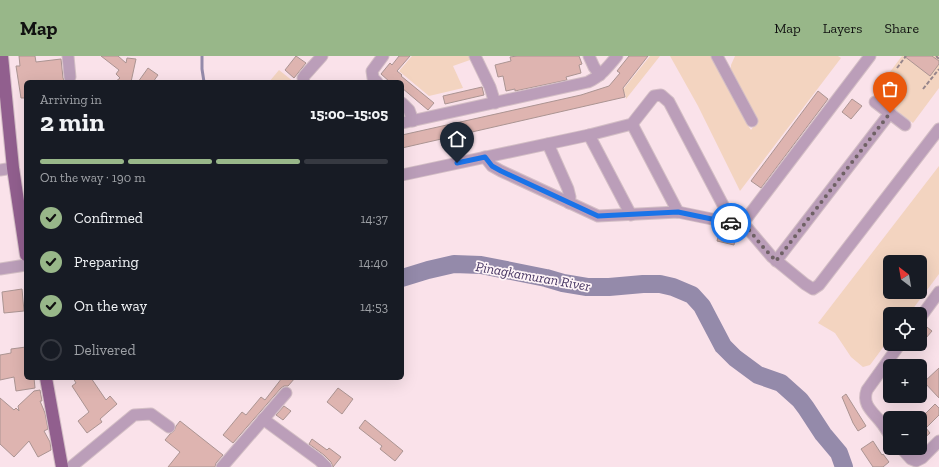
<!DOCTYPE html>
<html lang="en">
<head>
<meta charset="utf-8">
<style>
  body { margin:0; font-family:"Zilla Slab",serif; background:#242831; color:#f1f3f6; height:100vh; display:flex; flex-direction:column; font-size:15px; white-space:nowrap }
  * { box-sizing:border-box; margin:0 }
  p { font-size:13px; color:#9ea1a6 }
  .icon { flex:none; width:22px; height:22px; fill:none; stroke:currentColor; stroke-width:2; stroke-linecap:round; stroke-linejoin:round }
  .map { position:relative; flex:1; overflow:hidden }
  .drawer { position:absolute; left:24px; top:24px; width:380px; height:300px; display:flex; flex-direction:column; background:#171b24; border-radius:6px; box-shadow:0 4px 16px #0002 }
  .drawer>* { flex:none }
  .needle { width:26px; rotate:329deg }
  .fabs { position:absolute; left:883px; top:199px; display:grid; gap:8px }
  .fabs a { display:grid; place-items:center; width:44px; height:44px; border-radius:6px; background:#171b24; box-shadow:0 4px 16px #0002; font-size:20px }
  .pin { position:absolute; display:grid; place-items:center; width:34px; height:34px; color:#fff; margin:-41px -17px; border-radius:50% 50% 50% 0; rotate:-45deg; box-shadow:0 0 4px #0007 }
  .pin .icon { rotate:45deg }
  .courier { position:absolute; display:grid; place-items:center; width:40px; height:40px; margin:-20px; border:3px solid #1a73e8; border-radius:50%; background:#fff; color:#222; box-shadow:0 1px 5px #0007 }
  .overview em { font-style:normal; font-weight:700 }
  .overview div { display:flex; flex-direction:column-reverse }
  .overview { display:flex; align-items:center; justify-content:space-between; height:68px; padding:0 16px }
  h1 { font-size:26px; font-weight:700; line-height:30px }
  .bar { display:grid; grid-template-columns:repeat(4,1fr); gap:6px 4px; align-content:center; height:48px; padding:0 16px }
  .bar i { height:5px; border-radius:3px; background:#363941 }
  .bar .on { background:#98b789 }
  .bar p { grid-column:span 4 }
  ol { padding:0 16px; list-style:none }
  li { display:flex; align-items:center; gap:12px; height:44px }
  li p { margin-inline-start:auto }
  li .icon { padding:4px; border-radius:50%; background:#98b789; color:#111; stroke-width:4 }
  li:last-child { color:#9ea1a6 }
  li i { width:22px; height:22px; border:2px solid #363941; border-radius:50% }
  header { display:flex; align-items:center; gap:24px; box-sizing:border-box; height:56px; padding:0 20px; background:#98b789; color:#111 }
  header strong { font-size:19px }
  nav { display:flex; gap:22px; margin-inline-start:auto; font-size:14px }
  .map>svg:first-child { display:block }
  .green { fill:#f3d4c0; fill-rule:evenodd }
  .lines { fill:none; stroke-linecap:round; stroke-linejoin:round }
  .stream { stroke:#948aaa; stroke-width:3 }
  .river { stroke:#948aaa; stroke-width:18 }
  .building { fill:#deb4b0; stroke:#ab9492 }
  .minor-casing { stroke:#d3bec5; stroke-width:13 }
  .major-casing { stroke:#d3bec5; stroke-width:14 }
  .path { stroke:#96858b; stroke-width:2; stroke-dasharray:4 2; stroke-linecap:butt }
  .minor { stroke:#bb9eb9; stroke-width:11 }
  .major { stroke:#915f8e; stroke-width:12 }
  .done { stroke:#6f6165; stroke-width:4; stroke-dasharray:0 7.2 }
  .route { stroke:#1a73e8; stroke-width:5 }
  .labels { text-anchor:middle; stroke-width:3.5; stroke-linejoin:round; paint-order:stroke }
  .water-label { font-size:14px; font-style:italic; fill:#453462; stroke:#fef4f7 }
</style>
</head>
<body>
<header>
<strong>Map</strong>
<nav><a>Map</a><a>Layers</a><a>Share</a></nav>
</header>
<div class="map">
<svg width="939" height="411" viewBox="0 0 939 411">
  <rect width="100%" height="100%" fill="#fae2ea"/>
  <!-- green -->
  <g class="green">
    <polygon points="412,0 469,0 470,4 453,10 463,32 429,40 399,15"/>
    <polygon points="650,0 660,0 626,43 625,37 621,37 621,36"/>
    <polygon points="670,0 711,0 749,71 751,74 758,64 752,56 731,14 731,9 735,0 838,0 841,2 740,135 698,50"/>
    <polygon points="902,0 939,0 939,32 913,67 874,37"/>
    <polygon points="279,14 294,26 269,26"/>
    <path d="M939,110v108l-30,40h-19v24l-20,27 -7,2 -12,-10 -16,-24 -17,-10zM890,206h30v30h-30z"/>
  </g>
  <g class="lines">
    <!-- stream -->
    <polyline class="stream" points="202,0 202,13 204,26"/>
    <!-- river -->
    <polyline class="river" points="402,222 428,214 454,208 481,209 546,222 563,227 587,231 609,231 643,228 660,228 673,231 692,239 702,250 723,290 735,302 758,319 781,327 800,344 806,352 823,378 839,397 844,411"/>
  </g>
  <!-- building -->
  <g class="building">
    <polygon points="19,0 35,0 36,6 61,3 63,22 65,26 26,26 26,42 21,42 16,10 20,10"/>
    <polygon points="101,0 118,0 126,7 127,2 136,3 131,26 115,26 120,22 116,18 119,14"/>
    <polygon points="296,0 306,7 294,22 285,14"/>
    <polygon points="399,0 410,0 397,15 402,19 401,20 434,47 428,54 402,32 402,26 390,26 381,18 390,7 392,9"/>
    <polygon points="517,0 579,0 582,8 579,9 581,17 566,21 567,24 515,35 515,33 506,35 503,20 498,21 495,9 511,5 510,1"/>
    <polygon points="629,0 648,0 623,32 625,41 402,92 402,79 581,39 609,30 620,17 617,15"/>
    <polygon points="904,0 932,0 939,5 939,8 930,20"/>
    <polygon points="148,12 158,19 153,26 138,26"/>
    <polygon points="482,31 484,39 445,48 443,40"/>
    <polygon points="818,35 828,43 761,132 751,125"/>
    <polygon points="852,43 862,50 851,63 842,56"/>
    <polygon points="720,173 736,177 734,189 717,185"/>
    <polygon points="22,233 24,255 4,257 2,236"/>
    <polygon points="923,268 932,275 920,289 920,269"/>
    <polygon points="26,291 26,322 34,322 35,332 16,335 14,321 0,324 0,299 11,297 11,293"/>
    <polygon points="939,312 939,342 924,326"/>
    <polygon points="73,322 91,322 106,344 110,340 117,348 100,363 102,366 87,377 78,365 89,356 72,330 76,327"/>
    <polygon points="282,322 295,322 288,330 284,330 281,332 233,387 223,379 242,356 246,359 261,341 265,344"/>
    <polygon points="338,332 353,343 342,358 327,346"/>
    <polygon points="40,334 42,345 40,345 45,357 48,373 44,375 50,386 51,394 38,401 29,385 14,401 0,388 0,342 14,354 16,352 19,355 18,350 34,335"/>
    <polygon points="846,338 866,370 858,375 853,367 842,341"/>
    <polygon points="935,348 939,352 939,359 926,372 930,377 920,386 920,366 924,362 923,360"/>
    <polygon points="284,350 291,355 283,364 276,359"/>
    <polygon points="365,364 403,395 395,405 380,393 382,390 359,372"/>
    <polygon points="180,365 223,399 216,407 215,411 168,411 180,396 165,384 170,378 174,375 176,370"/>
    <polygon points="312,383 327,394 329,392 341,401 333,411 331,406 324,399 309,388"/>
    <polygon points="873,385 882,399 883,398 889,406 883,411 873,411 861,393"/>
  </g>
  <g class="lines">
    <!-- minor casing -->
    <g class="minor-casing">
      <g id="minor">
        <polyline points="68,0 70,21"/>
        <polyline points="475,0 490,31 495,47"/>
        <polyline points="589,0 594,11 600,19"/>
        <polyline points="717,0 752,65"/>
        <polyline points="304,26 303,22 305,19 322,0"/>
        <polyline points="377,26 373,22 372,15 383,0"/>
        <polyline points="875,46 905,69"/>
        <polyline points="402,47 409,54 413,65"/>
        <path d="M402,67l186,-41c13,-6 20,-15 29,-26"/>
        <polyline points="632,68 678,156"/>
        <polyline points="589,79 631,159"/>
        <polyline points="548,88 568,133 570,141 569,147"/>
        <polyline points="485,101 492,110 501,115 598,160 678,156 731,167 743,167 772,201 805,228 813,233 819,229 939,73"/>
        <polyline points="0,114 13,112"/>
        <polyline points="402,119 589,79 632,68 654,40 661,39 669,46 723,149 727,161 727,166"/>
        <polyline points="743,167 870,0"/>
        <polyline points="776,205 890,57"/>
        <polyline points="0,213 26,209"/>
        <polyline points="920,262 939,236"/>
        <polyline points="263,363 319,404 326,411"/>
        <path d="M890,380c-2,-3 -4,-7 -7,-11 -8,-12 -22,-19 -16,-35l33,-46"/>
        <polyline points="901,392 911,403 916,405 922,402 939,385"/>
        <polyline points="71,411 134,359 151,358 169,371"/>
        <polyline points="222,411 286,337"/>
      </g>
    </g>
    <!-- major casing -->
    <g class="major-casing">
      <g id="major">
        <polyline points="2,0 13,112 26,199"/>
        <polyline points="46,322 62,411"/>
      </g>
    </g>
    <!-- path -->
    <g class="path">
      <polyline points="936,0 939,3"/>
      <polyline points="897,12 906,0"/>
      <polyline points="923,33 939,13"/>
    </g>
    <!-- minor -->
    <use href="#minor" class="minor"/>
    <!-- major -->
    <use href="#major" class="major"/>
  </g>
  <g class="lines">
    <!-- done -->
    <polyline class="done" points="731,167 743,167 764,192 776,205 890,57"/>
    <!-- route -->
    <polyline class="route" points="457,107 485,101 492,110 501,115 598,160 678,156 731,167"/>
  </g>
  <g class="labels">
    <!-- water labels -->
    <g class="water-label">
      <text transform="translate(533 220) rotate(10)" y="5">Pinagkamuran River</text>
    </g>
  </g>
</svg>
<div class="fabs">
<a><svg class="needle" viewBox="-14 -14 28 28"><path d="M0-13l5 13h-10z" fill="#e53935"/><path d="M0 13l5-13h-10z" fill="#9ea1a6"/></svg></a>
<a><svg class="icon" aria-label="locate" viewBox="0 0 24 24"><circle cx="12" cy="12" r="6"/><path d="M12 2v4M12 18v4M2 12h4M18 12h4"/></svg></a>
<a>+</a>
<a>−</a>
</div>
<div class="pin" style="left:890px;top:57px;background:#ea580c"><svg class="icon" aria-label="bag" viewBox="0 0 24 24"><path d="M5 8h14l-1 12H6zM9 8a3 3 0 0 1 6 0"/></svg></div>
<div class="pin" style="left:457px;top:107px;background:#1f2937"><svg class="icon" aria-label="home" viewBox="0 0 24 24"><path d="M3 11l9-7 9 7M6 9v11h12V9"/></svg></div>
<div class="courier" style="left:731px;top:167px"><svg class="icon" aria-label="car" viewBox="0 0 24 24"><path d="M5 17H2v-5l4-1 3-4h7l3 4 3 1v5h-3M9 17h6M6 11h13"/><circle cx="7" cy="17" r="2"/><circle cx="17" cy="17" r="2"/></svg></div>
<section class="drawer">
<div class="overview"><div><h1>2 min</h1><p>Arriving in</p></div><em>15:00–15:05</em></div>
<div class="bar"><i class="on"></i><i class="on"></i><i class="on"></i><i></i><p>On the way · 190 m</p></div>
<ol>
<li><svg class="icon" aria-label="check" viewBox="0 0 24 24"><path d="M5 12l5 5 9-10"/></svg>Confirmed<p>14:37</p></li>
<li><svg class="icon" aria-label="check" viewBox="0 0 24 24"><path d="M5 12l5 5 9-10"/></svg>Preparing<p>14:40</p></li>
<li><svg class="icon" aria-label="check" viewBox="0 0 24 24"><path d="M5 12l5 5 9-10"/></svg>On the way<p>14:53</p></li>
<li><i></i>Delivered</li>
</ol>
</section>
</div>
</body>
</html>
